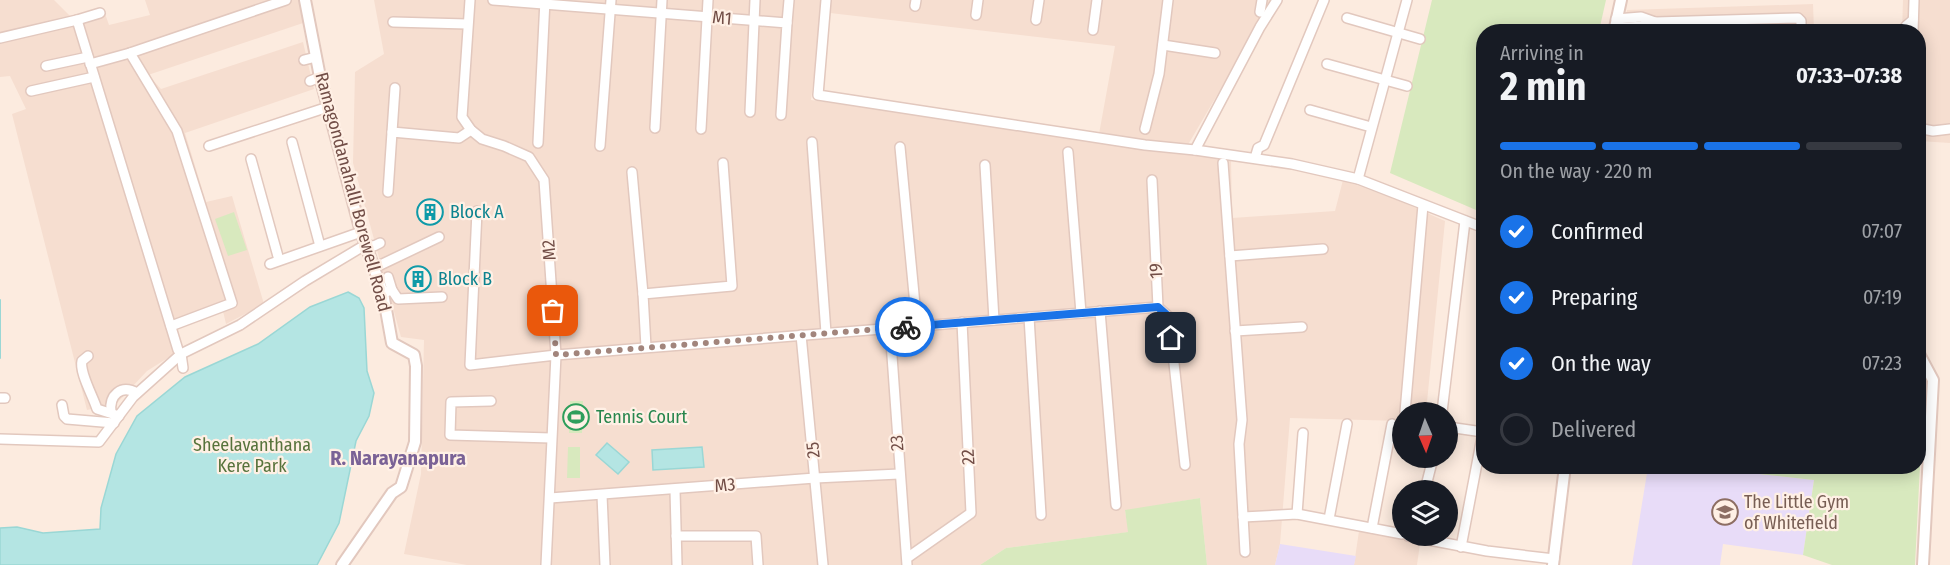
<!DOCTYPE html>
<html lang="en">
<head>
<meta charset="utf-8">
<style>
  body { margin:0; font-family:"Fira Sans Condensed",sans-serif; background:#20242c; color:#f1f3f6; height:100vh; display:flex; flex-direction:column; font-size:22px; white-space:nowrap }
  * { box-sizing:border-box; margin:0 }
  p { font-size:20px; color:#9ea1a6 }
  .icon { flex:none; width:33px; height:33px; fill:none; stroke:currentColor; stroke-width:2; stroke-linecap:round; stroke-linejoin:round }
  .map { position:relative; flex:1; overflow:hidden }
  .panel { position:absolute; left:1476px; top:24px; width:450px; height:450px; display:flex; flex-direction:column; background:#171b24; border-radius:24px; box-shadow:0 3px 15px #0003 }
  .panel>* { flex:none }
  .needle { width:39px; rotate:178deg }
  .fabs { position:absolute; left:1392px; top:402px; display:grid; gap:12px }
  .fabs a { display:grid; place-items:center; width:66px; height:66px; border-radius:50%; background:#171b24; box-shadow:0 3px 15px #0003; font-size:30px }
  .pin { position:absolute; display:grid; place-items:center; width:51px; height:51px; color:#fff; margin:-26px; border-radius:12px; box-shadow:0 3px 9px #0006 }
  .courier { position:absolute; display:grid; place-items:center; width:60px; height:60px; margin:-30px; border:4px solid #1a73e8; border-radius:50%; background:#fff; color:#222; box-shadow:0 2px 8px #0007 }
  .headline em { font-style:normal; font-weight:700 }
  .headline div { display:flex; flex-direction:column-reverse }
  .headline { display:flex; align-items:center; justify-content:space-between; height:102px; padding:0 24px }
  h1 { font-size:39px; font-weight:700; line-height:45px }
  .bar { display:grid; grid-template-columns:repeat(4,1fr); gap:9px 6px; align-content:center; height:72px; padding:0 24px }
  .bar i { height:8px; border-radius:4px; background:#363941 }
  .bar .on { background:#1a73e8 }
  .bar p { grid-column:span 4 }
  ol { padding:0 24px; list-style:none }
  li { display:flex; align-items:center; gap:18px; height:66px }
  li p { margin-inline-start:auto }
  li .icon { padding:6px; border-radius:50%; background:#1a73e8; color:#fff; stroke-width:4 }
  li:last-child { color:#9ea1a6 }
  li i { width:33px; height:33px; border:3px solid #363941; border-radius:50% }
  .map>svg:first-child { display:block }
  .residential { fill:#f6ded0 }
  .education { fill:#e8dcf8 }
  .green { fill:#d8e9be }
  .water { fill:#b4e5e3; stroke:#9ad7d5; stroke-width:1.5 }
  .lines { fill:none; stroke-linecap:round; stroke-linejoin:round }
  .stream { stroke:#9ad7d5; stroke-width:2 }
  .minor-casing { stroke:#e2c8be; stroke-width:12 }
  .tertiary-casing { stroke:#e2c8be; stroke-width:14 }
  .minor { stroke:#fff; stroke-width:9 }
  .tertiary { stroke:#fff; stroke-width:10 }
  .done { stroke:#a2857c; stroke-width:6; stroke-dasharray:0 10.8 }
  .route { stroke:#1a73e8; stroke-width:8 }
  .labels { text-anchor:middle; stroke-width:4.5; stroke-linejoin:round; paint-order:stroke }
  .street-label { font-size:18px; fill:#724e47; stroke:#fff0e5 }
  .culture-label { font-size:18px; fill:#0d838f; stroke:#fff0e5; text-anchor:start }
  .leisure-label { font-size:18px; fill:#27864d; stroke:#fff0e5; text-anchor:start }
  .park-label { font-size:18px; fill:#57733c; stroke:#fff0e5 }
  .education-label { font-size:18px; fill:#785e54; stroke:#fff0e5; text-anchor:start }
  .neighbourhood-label { font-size:20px; font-weight:bold; fill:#7a6296; stroke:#fff0e5 }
</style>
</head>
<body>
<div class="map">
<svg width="1950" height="565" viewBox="0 0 1950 565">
  <rect width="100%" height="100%" fill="#fcebdf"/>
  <!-- residential -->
  <g class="residential">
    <polygon points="0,0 54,0 70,16 103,8 109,25 150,15 145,0 302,0 306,22 148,75 161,89 303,42 314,89 185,133 206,202 232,196 264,304 226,324 223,311 177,327 182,349 147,371 117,403 87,410 12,114 26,109 10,76 0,77"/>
    <polygon points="374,0 823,0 811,100 1193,155 1231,159 1232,218 1335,211 1343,180 1402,202 1445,221 1426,412 1402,412 1402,421 1290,418 1280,544 1275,565 1207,565 1200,498 1125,511 1129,532 1006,548 980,565 467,565 404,554 421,474 424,340 401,337 353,163 355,72 384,54"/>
    <polygon points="831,0 1273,0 1186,148 1099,134 1115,46 830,13"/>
    <polygon points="1903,0 1950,0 1950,143 1919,141 1918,32 1902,32"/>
    <polygon points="1813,4 1814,31 1622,32 1627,10"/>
    <polygon points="1359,531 1420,543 1417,565 1354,565"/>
  </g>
  <!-- education -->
  <g class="education">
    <polygon points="1648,467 1697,467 1814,480 1803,555 1723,544 1720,565 1632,565"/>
    <polygon points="1280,544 1356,556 1354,565 1275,565"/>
  </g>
  <!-- green -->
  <g class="green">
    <polygon points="1432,0 1606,0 1599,31 1484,32 1483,213 1390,173"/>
    <polygon points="234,212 247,250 228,256 215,219"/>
    <polygon points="1919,377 1923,406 1915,565 1832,565 1803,555 1814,480 1697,467 1918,466"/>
    <polygon points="570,401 583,401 582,433 569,433"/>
    <polygon points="568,447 580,447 580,478 567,478"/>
    <polygon points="1200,498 1207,565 980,565 1006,548 1128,532 1125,510"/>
  </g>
  <!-- water -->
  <g class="water">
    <polygon points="348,292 359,298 364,308 367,371 374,393 369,416 356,441 339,523 317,565 0,565 0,528 17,527 43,533 100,529 101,508 116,454 137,416 185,377 258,344 310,307"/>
    <polygon points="607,443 629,462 618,474 596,455"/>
    <polygon points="702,447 704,467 653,470 652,450"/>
  </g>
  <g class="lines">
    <!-- stream -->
    <polyline class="stream" points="0,300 0,358"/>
    <!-- minor casing -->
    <g class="minor-casing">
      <g id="minor">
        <polyline points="470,0 462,117 471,130 482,139 504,146 529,157 544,180 556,355 1158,307"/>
        <polyline points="493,0 787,23 781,115"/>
        <polyline points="826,0 818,95 1145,145 1195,150 1292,164 1358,179 1484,228"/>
        <polyline points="915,6 916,0"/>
        <polyline points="1260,12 1262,0"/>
        <polyline points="976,15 978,0"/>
        <polyline points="1347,18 1420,39"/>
        <polyline points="1616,19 1641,17 1655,22"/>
        <polyline points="77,20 100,13"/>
        <polyline points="1036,20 1039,0"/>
        <polyline points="393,22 467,24"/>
        <polyline points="787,23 789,0"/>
        <polyline points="1614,28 1643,26 1655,22 1798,18 1801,21 1801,32"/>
        <polyline points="1093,30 1097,0"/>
        <polyline points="1906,32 1906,26 1913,20"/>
        <polyline points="1913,32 1914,0"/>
        <polyline points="0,38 77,20 178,350"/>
        <polyline points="1163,45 1215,53"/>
        <polyline points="130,53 177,131 232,303 171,326"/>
        <polyline points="304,60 316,57"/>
        <polyline points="90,64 130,53 286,0"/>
        <polyline points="1327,64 1407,86"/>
        <polyline points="46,66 88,57"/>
        <polyline points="310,81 320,77"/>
        <polyline points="31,91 94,77"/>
        <polyline points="1310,110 1371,127"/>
        <polyline points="750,112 755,0"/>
        <polyline points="655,128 662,0"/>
        <polyline points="1918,128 1933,131 1950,129"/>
        <polyline points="701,129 708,0"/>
        <polyline points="1145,129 1159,74 1168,0"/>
        <polyline points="392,132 395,88"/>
        <polyline points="292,142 320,246"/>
        <polyline points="812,142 826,333"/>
        <polyline points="538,143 545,0"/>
        <polyline points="209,146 328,107"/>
        <polyline points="600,146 611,0"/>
        <polyline points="900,147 917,326"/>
        <polyline points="1195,150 1260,27 1277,0"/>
        <polyline points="1068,152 1081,313"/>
        <polyline points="1255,158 1258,148 1264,145 1324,0"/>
        <polyline points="251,159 279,260"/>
        <polyline points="1223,163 1242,420 1239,444 1245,552"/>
        <polyline points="985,165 994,320"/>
        <polyline points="632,172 643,294"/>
        <polyline points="1358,179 1407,0"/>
        <polyline points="1152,180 1158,307 1169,317 1185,465"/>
        <polyline points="388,192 392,132 459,138 471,130"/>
        <polyline points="477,211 470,365 556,355 546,565"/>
        <polyline points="1230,256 1323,249"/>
        <polyline points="270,264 361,232"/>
        <polyline points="374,268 439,237"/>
        <polyline points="388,277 392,290"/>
        <polyline points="383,293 392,290 398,299 442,297"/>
        <polyline points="1100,311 1116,505"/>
        <polyline points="1029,317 1041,515"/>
        <polyline points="890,328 907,565"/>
        <polyline points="1235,331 1302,327"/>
        <polyline points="801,335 823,565"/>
        <polyline points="646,347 643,294 732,286 723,163"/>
        <polyline points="181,354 183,368"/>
        <path d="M88,356l-6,5c-3,11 11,35 15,48l22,7"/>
        <polyline points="0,398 5,398"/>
        <polyline points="491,401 451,402 450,435 551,438"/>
        <polyline points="62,405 64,416 67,419 114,423"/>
        <path d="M111,412c-2,-17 10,-28 26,-19"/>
        <polyline points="1405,412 1423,205"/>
        <polyline points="1442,412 1465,221"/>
        <polyline points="1448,427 1483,432 1461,547"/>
        <polyline points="0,439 99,442 133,397 181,354 240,325 305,281 365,245 374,246 380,243"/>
        <polyline points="675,490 677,565"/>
        <polyline points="1425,490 1433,458"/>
        <polyline points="602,495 605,565"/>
        <polyline points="550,498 815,478 899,474"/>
        <polyline points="1297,514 1303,433"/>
        <polyline points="1243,517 1297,514 1402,534"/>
        <polyline points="1329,519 1347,424"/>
        <polyline points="1372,528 1392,424"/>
        <polyline points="676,536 756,536 758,565"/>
        <polyline points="1408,536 1487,551 1554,559"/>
        <polyline points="907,558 971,513 962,322"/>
      </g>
    </g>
    <!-- tertiary casing -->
    <g class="tertiary-casing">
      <g id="tertiary">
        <polyline points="305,0 320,77 361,232 383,293 392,343 414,355 416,366 415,442 401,487 392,493 342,565"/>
        <polyline points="1614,32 1621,0"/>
        <polyline points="1918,352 1933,380 1923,565"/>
        <polyline points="1553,565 1565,466"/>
      </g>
    </g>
    <!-- minor -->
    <use href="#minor" class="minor"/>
    <!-- tertiary -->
    <use href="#tertiary" class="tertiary"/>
  </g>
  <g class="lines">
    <!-- done -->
    <polyline class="done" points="553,311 556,355 905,327"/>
    <!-- route -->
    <polyline class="route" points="905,327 1158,307 1169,317 1171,338"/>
  </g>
  <!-- icons -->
  <defs>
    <g id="building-ring" transform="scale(1.35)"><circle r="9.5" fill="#fff0e5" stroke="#0f9aa8" stroke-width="1.5"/><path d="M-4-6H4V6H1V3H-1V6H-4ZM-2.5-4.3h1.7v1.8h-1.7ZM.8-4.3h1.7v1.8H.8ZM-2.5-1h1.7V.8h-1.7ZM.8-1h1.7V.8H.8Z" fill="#0f9aa8"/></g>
    <g id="stadium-ring" transform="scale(1.35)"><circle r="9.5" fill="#fff0e5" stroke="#2e9e5b" stroke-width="1.5"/><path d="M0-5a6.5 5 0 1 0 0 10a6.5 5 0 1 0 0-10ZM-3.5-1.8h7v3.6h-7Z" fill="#2e9e5b"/></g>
    <g id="school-ring" transform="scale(1.35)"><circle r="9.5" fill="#fff0e5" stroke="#8d6e63" stroke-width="1.5"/><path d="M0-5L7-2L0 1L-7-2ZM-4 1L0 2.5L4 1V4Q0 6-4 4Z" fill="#8d6e63"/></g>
  </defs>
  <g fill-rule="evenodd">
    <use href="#building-ring" x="430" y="212"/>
    <use href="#building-ring" x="418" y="279"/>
    <use href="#stadium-ring" x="576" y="417"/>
    <use href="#school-ring" x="1725" y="512"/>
  </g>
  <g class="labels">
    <!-- street labels -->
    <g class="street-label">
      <text transform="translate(722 18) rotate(5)" y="6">M1</text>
      <text transform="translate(353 192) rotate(75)" y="6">Ramagondanahalli Borewell Road</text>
      <text transform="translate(549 250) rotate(-94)" y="6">M2</text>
      <text transform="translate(1156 271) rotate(-93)" y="6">19</text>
      <text transform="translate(897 443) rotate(-94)" y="6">23</text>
      <text transform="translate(813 450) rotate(-96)" y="6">25</text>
      <text transform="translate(968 457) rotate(-93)" y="6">22</text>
      <text transform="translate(725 485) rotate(-5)" y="6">M3</text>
    </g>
    <!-- culture labels -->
    <g class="culture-label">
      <text x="450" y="218">Block A</text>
      <text x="438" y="285">Block B</text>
    </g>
    <!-- leisure labels -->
    <g class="leisure-label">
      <text x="596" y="423">Tennis Court</text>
    </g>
    <!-- park labels -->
    <g class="park-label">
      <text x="252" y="451">Sheelavanthana<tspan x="252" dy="21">Kere Park</tspan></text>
    </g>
    <!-- education labels -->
    <g class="education-label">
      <text x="1744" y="508">The Little Gym<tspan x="1744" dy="21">of Whitefield</tspan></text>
    </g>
    <!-- neighbourhood labels -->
    <g class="neighbourhood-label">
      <text x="398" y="465">R. Narayanapura</text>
    </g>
  </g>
</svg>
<div class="fabs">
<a><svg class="needle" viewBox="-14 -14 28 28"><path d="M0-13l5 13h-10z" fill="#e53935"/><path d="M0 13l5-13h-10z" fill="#9ea1a6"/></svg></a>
<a><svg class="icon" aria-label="layers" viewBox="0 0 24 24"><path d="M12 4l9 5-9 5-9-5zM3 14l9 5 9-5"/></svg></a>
</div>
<div class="pin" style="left:553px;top:311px;background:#ea580c"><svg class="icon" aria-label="bag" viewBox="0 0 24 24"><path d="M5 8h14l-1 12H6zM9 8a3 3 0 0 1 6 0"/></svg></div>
<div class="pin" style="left:1171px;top:338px;background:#1f2937"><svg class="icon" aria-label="home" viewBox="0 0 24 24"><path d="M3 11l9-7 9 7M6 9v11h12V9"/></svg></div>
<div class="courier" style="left:905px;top:327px"><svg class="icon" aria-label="bike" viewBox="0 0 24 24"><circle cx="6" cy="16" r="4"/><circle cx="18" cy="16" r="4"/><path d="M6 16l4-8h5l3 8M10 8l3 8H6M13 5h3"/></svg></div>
<section class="panel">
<div class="headline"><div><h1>2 min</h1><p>Arriving in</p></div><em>07:33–07:38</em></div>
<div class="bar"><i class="on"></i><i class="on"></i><i class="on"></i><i></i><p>On the way · 220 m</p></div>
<ol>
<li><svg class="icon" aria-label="check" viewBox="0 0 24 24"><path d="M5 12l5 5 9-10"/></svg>Confirmed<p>07:07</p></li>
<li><svg class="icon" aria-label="check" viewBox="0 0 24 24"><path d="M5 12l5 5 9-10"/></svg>Preparing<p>07:19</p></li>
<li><svg class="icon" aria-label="check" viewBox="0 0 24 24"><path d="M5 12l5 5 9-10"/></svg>On the way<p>07:23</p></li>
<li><i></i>Delivered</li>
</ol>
</section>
</div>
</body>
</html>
